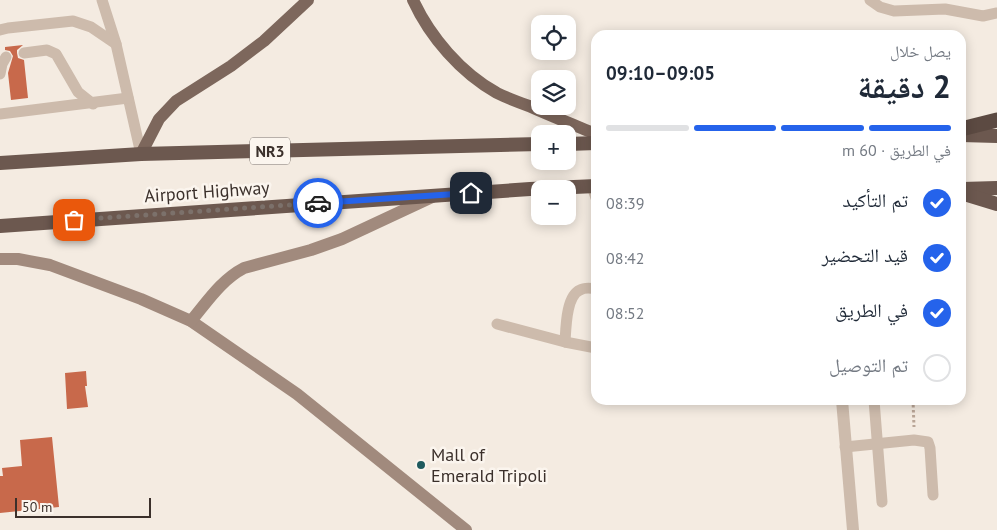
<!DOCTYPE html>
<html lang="ar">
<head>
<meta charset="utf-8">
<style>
  body { margin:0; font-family:"PT Sans","Noto Naskh Arabic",sans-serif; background:#f6f6f7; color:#1f2937; direction:rtl; height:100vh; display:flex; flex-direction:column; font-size:19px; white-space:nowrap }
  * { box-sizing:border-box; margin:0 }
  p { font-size:16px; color:#747a83 }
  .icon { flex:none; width:28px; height:28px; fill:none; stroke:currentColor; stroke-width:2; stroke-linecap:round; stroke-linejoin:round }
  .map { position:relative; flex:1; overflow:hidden; direction:ltr }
  .drawer { position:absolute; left:591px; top:30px; width:375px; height:375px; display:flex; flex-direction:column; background:#fff; border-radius:15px; box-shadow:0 2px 12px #0003; direction:rtl }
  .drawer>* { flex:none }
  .fabs { position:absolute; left:531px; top:15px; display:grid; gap:10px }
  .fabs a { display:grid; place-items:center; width:45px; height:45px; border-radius:10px; background:#fff; box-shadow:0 2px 12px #0003; font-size:25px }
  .scale { position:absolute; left:15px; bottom:12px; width:136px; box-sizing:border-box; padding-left:5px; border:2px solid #3b302b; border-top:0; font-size:14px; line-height:18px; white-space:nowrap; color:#3b302b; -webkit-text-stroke:4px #fbf5ee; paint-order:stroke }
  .pin { position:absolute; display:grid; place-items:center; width:42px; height:42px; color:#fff; margin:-21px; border-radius:10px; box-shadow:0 2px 8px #0006 }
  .courier { position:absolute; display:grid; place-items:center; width:50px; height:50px; margin:-25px; border:4px solid #2563eb; border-radius:50%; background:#fff; color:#222; box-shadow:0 1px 6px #0007 }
  .headline em { font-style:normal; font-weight:800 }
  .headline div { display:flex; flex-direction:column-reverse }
  .headline { display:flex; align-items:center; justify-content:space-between; height:85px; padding:0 15px }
  h1 { font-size:32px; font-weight:800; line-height:38px }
  .bar { display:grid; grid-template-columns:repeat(4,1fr); gap:8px 5px; align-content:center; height:60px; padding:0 15px }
  .bar i { height:6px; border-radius:4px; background:#e0e1e3 }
  .bar .selected { background:#2563eb }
  .bar p { grid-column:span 4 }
  ol { padding:0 15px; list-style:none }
  li { display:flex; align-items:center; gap:15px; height:55px }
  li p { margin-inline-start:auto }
  li .icon { padding:5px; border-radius:50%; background:#2563eb; color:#fff; stroke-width:4 }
  li:last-child { color:#747a83 }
  li i { width:28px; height:28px; border:2px solid #e0e1e3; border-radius:50% }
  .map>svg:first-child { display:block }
  .building { fill:#c8694b }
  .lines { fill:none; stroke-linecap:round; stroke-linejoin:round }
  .path { stroke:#b9a596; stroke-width:3; stroke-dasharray:2.5 2.5; stroke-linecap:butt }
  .service { stroke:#cdbbac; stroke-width:11 }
  .minor { stroke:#cdbbac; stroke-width:12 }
  .secondary { stroke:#a18a7d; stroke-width:12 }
  .primary { stroke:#7d675c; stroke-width:12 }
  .trunk { stroke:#6c584f; stroke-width:14 }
  .motorway { stroke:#5c4a42; stroke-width:15 }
  .done { stroke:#7c716b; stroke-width:5; stroke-dasharray:0 9 }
  .route { stroke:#2563eb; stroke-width:6 }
  .poi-dot { fill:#1f5a5e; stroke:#fbf5ee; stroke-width:2 }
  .labels { text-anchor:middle; stroke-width:5; stroke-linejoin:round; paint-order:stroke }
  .shield { fill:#fbf5ee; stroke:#756b66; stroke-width:1 }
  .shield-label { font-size:16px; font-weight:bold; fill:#3b302b }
  .street-label { font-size:18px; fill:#3b302b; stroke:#fbf5ee }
  .poi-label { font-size:18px; fill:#3b302b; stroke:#fbf5ee; text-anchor:start }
</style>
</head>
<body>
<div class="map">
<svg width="997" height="530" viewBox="0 0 997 530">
  <rect width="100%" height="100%" fill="#f4ebe1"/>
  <!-- building -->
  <g class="building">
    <polygon points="23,45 17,50 17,53 18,58 24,60 28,98 11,100 8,73 13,56 10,51 5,50 5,47"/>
    <polygon points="86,371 87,386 85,386 88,407 67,409 65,373"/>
    <polygon points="52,437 59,507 0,513 0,476 3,476 2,468 22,466 20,440"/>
  </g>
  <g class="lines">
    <!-- path -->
    <polyline class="path" points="913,400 914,427"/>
    <!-- service -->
    <g class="service">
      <polyline points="102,0 116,44 141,154"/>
      <polyline points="870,0 880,7 894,11 945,9 983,16 997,13"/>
      <polyline points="0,30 8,28 73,21 91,27 116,44"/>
      <polyline points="24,53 47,50 56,54 78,92 93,104"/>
      <polyline points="0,74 2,64 6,57"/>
      <polyline points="0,114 128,98"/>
      <polyline points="592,186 596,198"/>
      <polyline points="497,324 565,342 596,348"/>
      <path d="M565,342c1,-14 1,-46 15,-52 5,-3 11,-2 16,-1"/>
      <polyline points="874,400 882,502"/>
      <polyline points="845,447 914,440 928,442 930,448 933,495"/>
    </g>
    <!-- minor -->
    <polyline class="minor" points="842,400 853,530"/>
    <!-- secondary -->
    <g class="secondary">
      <polyline points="0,259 18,259 50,265 141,299 191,321 297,394 466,530"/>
      <path d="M191,321c16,-19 30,-41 53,-53l67,-18 31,-11 90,-42"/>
    </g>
    <!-- primary -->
    <g class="primary">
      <path d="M413,0c17,37 48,73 84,93 10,5 21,9 32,13 22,10 45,19 67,28"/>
      <polyline points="141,154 159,119 176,101 231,66 264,41 308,0"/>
    </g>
    <!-- trunk -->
    <g class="trunk">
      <polyline points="961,135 997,136"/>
      <polyline points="568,144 596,143"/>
      <polyline points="0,163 141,154 540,144"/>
      <polyline points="962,189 997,188"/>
      <polyline points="961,193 997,204"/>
      <polyline points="0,226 530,189 596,186"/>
    </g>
    <!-- motorway -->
    <polyline class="motorway" points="961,129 997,120"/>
  </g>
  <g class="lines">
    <!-- done -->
    <polyline class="done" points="74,220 318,203"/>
    <!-- route -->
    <polyline class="route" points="318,203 471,193"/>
  </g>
  <!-- markers -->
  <circle class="poi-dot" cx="421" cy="465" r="5"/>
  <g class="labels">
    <!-- shield labels -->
    <rect class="shield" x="250" y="137.5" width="40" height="27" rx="4"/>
    <g class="shield-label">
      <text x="270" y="157">NR3</text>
    </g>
    <!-- street labels -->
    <g class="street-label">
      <text transform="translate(207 192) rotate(-4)" y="6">Airport Highway</text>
    </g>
    <!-- poi labels -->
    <g class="poi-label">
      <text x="431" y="461">Mall of<tspan x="431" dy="21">Emerald Tripoli</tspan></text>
    </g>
  </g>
</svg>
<div class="fabs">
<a><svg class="icon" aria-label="locate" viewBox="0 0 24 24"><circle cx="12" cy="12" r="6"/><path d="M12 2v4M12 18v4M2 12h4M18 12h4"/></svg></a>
<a><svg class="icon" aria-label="layers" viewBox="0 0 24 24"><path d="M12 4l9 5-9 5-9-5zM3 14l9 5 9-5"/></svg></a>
<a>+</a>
<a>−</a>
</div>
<div class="scale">50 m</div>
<div class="pin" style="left:74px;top:220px;background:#ea580c"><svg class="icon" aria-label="bag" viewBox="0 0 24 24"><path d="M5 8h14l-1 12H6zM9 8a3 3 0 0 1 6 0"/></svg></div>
<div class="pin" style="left:471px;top:193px;background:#1f2937"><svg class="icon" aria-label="home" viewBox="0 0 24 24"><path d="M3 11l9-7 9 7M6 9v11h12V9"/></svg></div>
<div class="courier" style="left:318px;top:203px"><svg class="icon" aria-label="car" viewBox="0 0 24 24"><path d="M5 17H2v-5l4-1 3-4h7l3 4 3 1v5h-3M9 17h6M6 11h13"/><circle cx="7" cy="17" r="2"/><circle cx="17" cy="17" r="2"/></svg></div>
<section class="drawer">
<div class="headline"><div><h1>2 دقيقة</h1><p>يصل خلال</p></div><em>09:05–09:10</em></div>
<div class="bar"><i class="selected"></i><i class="selected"></i><i class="selected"></i><i></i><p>في الطريق · 60 m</p></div>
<ol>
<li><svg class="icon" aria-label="check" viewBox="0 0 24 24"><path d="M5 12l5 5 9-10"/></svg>تم التأكيد<p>08:39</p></li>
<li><svg class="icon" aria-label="check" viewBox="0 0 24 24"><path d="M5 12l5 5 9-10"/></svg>قيد التحضير<p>08:42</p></li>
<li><svg class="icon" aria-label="check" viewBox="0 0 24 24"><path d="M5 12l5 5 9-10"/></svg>في الطريق<p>08:52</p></li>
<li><i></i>تم التوصيل</li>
</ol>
</section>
</div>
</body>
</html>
